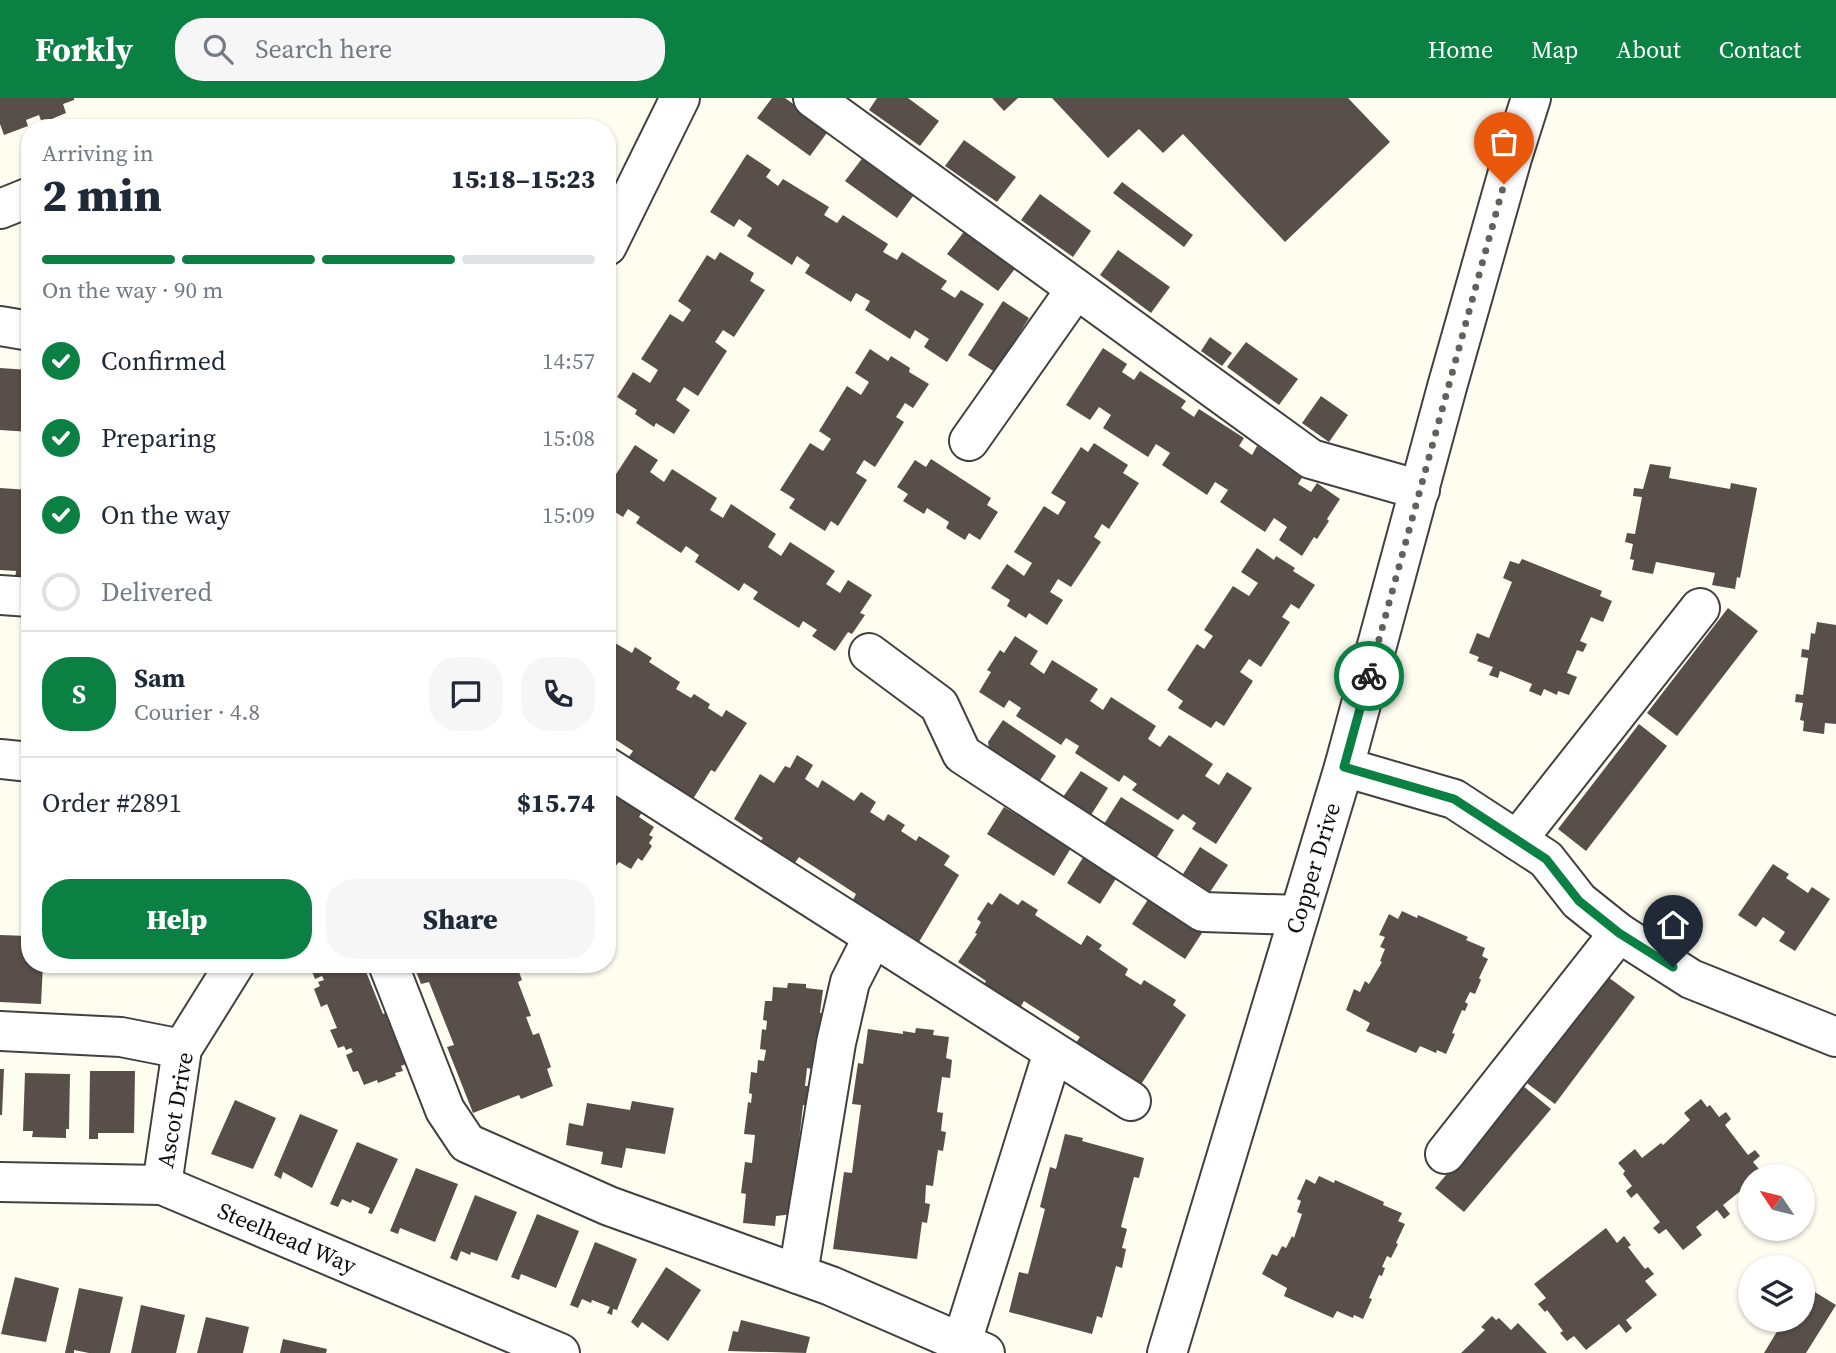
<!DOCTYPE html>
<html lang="en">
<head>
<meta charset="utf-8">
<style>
  body { margin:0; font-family:"Source Serif 4",serif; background:#f6f6f7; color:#1f2937; height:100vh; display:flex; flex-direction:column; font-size:26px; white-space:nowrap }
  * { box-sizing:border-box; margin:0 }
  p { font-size:23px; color:#747a83 }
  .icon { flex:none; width:38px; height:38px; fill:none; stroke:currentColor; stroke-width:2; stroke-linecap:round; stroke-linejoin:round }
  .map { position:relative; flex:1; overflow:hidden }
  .details { position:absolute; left:21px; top:21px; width:595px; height:854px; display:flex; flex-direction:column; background:#fff; border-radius:28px; box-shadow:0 2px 5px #0004 }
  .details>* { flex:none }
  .needle { width:46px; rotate:305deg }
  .controls { position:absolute; left:1738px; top:1066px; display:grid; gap:14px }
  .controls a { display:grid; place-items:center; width:77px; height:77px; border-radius:50%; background:#fff; box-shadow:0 2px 5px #0004; font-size:35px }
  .pin { position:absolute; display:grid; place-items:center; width:60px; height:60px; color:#fff; margin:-72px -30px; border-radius:50% 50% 50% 0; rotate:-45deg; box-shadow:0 0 7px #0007 }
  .pin .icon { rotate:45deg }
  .courier { position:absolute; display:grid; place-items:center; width:70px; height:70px; margin:-35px; border:5px solid #0b8043; border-radius:50%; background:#fff; color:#222; box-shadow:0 2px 9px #0007 }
  .head em { font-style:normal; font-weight:800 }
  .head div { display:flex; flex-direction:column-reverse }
  .head { display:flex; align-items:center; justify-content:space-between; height:119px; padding:0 21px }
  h1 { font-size:46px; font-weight:800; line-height:52px }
  .bar { display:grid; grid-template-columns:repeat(4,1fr); gap:10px 7px; align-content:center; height:84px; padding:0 21px }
  .bar i { height:9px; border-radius:5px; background:#e0e1e3 }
  .bar .active { background:#0b8043 }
  .bar p { grid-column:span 4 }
  .line { display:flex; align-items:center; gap:18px; padding:0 21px; border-top:2px solid #e0e1e3 }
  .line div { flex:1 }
  .round { display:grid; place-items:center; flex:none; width:74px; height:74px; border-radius:28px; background:#f6f6f7 }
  ol { padding:0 21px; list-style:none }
  li { display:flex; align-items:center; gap:21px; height:77px }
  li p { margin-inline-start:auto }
  li .icon { padding:7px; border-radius:50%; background:#0b8043; color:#fff; stroke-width:4 }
  li:last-child { color:#747a83 }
  li i { width:38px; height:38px; border:4px solid #e0e1e3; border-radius:50% }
  .button { display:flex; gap:14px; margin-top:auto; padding:14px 21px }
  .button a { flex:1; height:80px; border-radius:28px; background:#0b8043; color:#fff; font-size:28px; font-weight:800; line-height:80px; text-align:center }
  .button a+a { background:#f6f6f7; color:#1f2937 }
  header { display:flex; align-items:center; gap:42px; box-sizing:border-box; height:98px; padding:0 35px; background:#0b8043; color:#fff }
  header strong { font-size:33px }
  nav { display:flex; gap:38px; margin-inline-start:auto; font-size:24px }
  .search { width:490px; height:63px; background:#f6f6f7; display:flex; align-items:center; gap:18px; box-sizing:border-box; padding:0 24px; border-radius:28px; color:#747a83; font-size:26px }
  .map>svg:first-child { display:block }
  .building { fill:#584f4a }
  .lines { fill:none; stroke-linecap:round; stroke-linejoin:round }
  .minor-casing { stroke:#414141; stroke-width:42 }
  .minor { stroke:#fff; stroke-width:38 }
  .done { stroke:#62615d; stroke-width:7; stroke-dasharray:0 12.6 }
  .route { stroke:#0b8043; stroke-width:9 }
  .labels { text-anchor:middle; stroke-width:7; stroke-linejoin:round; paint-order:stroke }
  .street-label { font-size:23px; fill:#0e0e0e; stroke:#fff }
</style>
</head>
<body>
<header>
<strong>Forkly</strong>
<div class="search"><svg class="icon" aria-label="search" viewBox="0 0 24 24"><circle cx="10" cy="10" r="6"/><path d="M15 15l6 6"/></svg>Search here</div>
<nav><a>Home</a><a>Map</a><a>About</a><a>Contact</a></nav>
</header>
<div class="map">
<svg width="1836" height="1255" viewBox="0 0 1836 1255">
  <rect width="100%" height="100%" fill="#fffcf0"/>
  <!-- building -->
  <g class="building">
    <polygon points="0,0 74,0 74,2 63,6 66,15 42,25 39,17 26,22 28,28 4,37 0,26"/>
    <polygon points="772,0 785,0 829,32 810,58 757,20"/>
    <polygon points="877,0 908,0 939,23 920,48 869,12"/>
    <polygon points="992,0 1018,0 1004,13"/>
    <polygon points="1052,0 1348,0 1390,44 1285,144 1183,36 1163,55 1139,31 1108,60"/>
    <polygon points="964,42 1016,79 997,104 945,68"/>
    <polygon points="747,56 771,72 766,79 778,88 783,81 829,109 824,117 837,125 843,117 888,146 883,154 897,162 902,154 947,183 941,191 955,200 961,192 984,206 947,264 924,249 929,241 915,232 910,241 865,212 870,203 856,195 851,204 805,175 810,167 797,158 792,167 747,138 752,130 739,121 734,129 710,114"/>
    <polygon points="864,58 916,94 897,120 845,83"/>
    <polygon points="1122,84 1193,137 1184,149 1113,95"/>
    <polygon points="1040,96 1091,133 1073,159 1021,122"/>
    <polygon points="966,131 1017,168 998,193 947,156"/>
    <polygon points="1118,152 1170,189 1151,215 1100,177"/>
    <polygon points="720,154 754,175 750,183 765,192 734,239 723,232 715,244 727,253 698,298 684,289 676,302 690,312 674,336 656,325 654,329 635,316 637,312 617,299 633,274 650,285 658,272 641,261 670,216 683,224 691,212 678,203 707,157 715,162"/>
    <polygon points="1003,203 1029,220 995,274 968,257"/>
    <polygon points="1210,239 1232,255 1222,268 1201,253"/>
    <polygon points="1246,244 1298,281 1279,307 1227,269"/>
    <polygon points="1103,250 1127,266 1122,274 1134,282 1140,273 1186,303 1181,310 1194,319 1199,311 1244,340 1239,348 1252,357 1257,348 1303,378 1298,386 1311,394 1317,385 1340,401 1327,421 1329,423 1317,441 1314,439 1302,458 1279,442 1287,429 1274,420 1265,434 1220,404 1228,392 1215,384 1207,397 1162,367 1170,355 1156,346 1148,359 1103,330 1111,317 1099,309 1090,322 1066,307"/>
    <polygon points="870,251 888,263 891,258 910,270 909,274 929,286 913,310 905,305 896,319 904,324 875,369 864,362 856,375 867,382 838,428 831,423 825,433 789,410 795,401 780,392 810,345 823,353 831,341 819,333 847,288 861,297 869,284 855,275"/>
    <polygon points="0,270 30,272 30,334 0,332"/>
    <polygon points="1321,298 1348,317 1329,344 1302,325"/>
    <polygon points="1094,345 1128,367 1123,375 1139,385 1109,431 1102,426 1094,439 1101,444 1071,489 1058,481 1050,494 1063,502 1047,527 1029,515 1026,520 1007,508 1010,502 991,490 1007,466 1024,478 1032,465 1014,454 1044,408 1058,417 1066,404 1051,395 1081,349 1088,354"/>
    <polygon points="635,347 658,362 650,374 664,384 672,371 717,400 710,412 723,420 731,406 776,436 768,449 781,458 790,444 835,473 826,486 840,495 848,482 872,497 860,515 865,517 852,536 848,534 835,553 812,538 817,532 803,523 799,530 753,501 758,494 744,485 739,493 695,464 699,457 686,448 681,455 636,425 640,419 628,411 623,419 607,409 607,390"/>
    <polygon points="931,361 991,400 987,407 998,414 980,442 969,435 965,442 946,430 949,424 927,410 924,416 903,403 908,396 897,389 915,362 926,369"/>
    <polygon points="1650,366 1671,369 1669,380 1730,391 1731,385 1757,390 1740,480 1737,479 1735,491 1712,487 1715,475 1656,464 1653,476 1632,472 1634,462 1630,461 1633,446 1625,444 1627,435 1635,436 1642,399 1633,398 1634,390 1643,391"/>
    <polygon points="0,390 30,392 30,483 15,482 16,473 0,472"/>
    <polygon points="1257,450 1274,462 1276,458 1295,470 1293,473 1315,487 1299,511 1291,506 1282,519 1290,524 1261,569 1249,561 1240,574 1253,583 1224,628 1216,623 1211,630 1178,610 1183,603 1167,592 1197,546 1204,551 1213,538 1204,532 1233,488 1249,498 1258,485 1241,474"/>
    <polygon points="1522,461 1602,493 1600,498 1612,503 1603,524 1591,519 1580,543 1587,546 1583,554 1577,552 1567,575 1577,579 1569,597 1558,593 1557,597 1544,591 1541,598 1529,593 1532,586 1500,573 1498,580 1489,577 1493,569 1477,563 1479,559 1469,555 1477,535 1489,540 1512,484 1503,480 1510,463 1519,466"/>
    <polygon points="1728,510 1758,533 1677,638 1647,615"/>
    <polygon points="1817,524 1836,527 1836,626 1825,625 1824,636 1803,633 1804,623 1800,622 1803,605 1795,604 1796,596 1803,597 1808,560 1801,559 1802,551 1809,552 1811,535 1815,536"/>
    <polygon points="1015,538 1038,553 1030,566 1044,576 1052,562 1098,591 1090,603 1103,612 1111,599 1156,628 1148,641 1160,649 1169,637 1213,666 1205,678 1219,687 1227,674 1252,690 1216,746 1192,731 1196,725 1183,716 1178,722 1132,692 1137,686 1124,677 1119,684 1075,655 1079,648 1066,640 1061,647 1016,618 1021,610 1009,602 1004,610 979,594 991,574 987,572 1000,552 1004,555"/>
    <polygon points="615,545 632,555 635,549 652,560 649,564 680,584 676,591 691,600 694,596 710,606 708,610 722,619 726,612 747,625 715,674 711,672 693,701 628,660 633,653 607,636 607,555"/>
    <polygon points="1003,622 1056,658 1039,684 989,651 988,644"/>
    <polygon points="1639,626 1667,648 1586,753 1558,731"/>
    <polygon points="797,657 813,667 805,681 818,690 822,682 854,703 861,694 876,704 870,714 884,723 888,716 905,727 901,733 916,743 919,738 950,758 944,767 959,777 919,844 853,802 856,796 799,759 794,766 760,744 763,740 734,721 760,676 774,685 785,668 790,670"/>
    <polygon points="1081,673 1108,690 1091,717 1063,699"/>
    <polygon points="611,695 642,714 639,719 654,729 649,737 653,739 649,745 652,748 642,763 638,760 631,771 619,764 614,770 607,766 607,700"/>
    <polygon points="1121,699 1174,732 1157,759 1104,726"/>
    <polygon points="1004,709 1071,750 1054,778 987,736"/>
    <polygon points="1200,749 1228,767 1210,794 1183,776"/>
    <polygon points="1084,758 1117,779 1100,806 1067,785"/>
    <polygon points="1773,766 1789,776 1786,780 1808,795 1812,789 1830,801 1795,853 1779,843 1785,834 1763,819 1756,829 1738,817"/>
    <polygon points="1000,795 1018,807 1022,802 1038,812 1035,817 1081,847 1087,837 1102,847 1099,851 1128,871 1125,877 1141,887 1144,882 1176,902 1173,907 1186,917 1140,988 1075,946 1080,939 1024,903 1020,910 984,887 986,883 958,864 977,836 975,835 981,824 977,821 988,804 992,807"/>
    <polygon points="1149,800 1202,835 1185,861 1132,826"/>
    <polygon points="1402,813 1417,820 1418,817 1468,839 1466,842 1485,850 1482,858 1488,861 1479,880 1481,882 1475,896 1470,894 1465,904 1468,906 1465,913 1462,912 1452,935 1455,936 1446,956 1437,952 1436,955 1420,948 1416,955 1366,933 1370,925 1346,912 1354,891 1360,894 1365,883 1369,886 1382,864 1380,863 1385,851 1380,849 1385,839 1379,837 1389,816 1398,821"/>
    <polygon points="0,837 29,838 28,863 30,863 30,866 43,866 41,906 0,904"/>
    <polygon points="309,866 363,866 383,916 388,914 408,965 401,968 403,973 395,975 396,978 378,985 377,982 364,987 358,973 353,974 346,957 353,954 351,950 346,952 344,948 338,950 330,932 337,930 327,906 321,909 314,891 320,888 318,884 324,882 322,878 315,881"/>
    <polygon points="413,866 516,866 522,882 518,884 531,918 526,919 533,937 539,935 551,969 547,971 553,988 521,1001 519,997 473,1015 447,949 454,947 429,884 421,886"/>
    <polygon points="1604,876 1635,899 1555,1006 1524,983"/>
    <polygon points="788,885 806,886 806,890 823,892 820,915 825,915 820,953 814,952 812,971 807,970 805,988 810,988 808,1008 803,1007 799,1043 802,1043 793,1116 776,1118 775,1128 743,1125 746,1096 741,1095 745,1064 752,1065 755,1037 744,1036 748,1004 751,1005 752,996 749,995 751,974 757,975 758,962 764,963 766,952 760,951 762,931 766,932 767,923 763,922 765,903 772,903 773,889 787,890"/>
    <polygon points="916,930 934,932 933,937 949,939 946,960 952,962 950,980 942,979 937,1014 943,1015 941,1033 946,1034 943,1053 938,1052 933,1088 926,1087 925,1105 930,1106 927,1125 922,1124 917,1161 833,1151 844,1074 852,1075 861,1007 852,1006 858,965 863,966 868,931 903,936 903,933 915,935"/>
    <polygon points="0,971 4,971 2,1017 0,1017"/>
    <polygon points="90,973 135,973 134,1035 98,1035 98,1041 89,1041"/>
    <polygon points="25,975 70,976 69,1031 66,1031 66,1040 32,1039 33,1033 23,1033"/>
    <polygon points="1522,987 1551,1011 1464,1114 1435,1090"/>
    <polygon points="1701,1001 1707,1009 1710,1007 1719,1019 1726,1014 1731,1021 1725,1027 1748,1057 1755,1052 1760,1058 1753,1064 1764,1077 1750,1078 1750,1099 1743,1091 1723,1107 1730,1116 1724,1121 1717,1112 1696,1129 1702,1137 1683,1152 1666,1131 1659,1136 1653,1130 1660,1124 1637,1095 1631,1100 1626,1093 1632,1088 1623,1076 1625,1073 1618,1065 1635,1051 1642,1060 1661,1045 1663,1047 1690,1022 1684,1015"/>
    <polygon points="235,1002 276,1020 253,1071 211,1056"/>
    <polygon points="632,1003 674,1010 665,1056 626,1050 622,1070 601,1066 603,1054 566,1047 569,1025 583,1028 587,1005 630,1012"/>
    <polygon points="300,1016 338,1032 312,1090 283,1074 281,1081 274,1077"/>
    <polygon points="1065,1036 1083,1040 1082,1043 1144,1060 1139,1080 1134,1079 1121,1129 1127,1131 1122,1150 1126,1151 1122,1170 1116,1168 1102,1220 1097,1218 1092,1236 1009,1214 1019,1174 1028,1176 1045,1111 1040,1109 1050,1069 1056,1071"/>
    <polygon points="357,1044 398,1061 372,1116 368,1115 370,1110 352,1102 351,1105 342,1101 338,1109 330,1106"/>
    <polygon points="416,1070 458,1086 435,1144 400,1130 398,1136 390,1133"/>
    <polygon points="1319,1078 1334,1085 1335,1082 1384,1104 1383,1107 1402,1115 1398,1123 1405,1126 1396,1145 1398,1146 1391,1160 1387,1158 1382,1169 1385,1170 1382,1178 1379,1177 1369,1200 1372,1201 1363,1221 1354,1217 1353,1220 1337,1213 1333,1220 1284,1198 1287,1190 1262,1176 1272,1156 1277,1158 1282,1148 1286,1150 1292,1138 1294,1140 1302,1116 1297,1114 1301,1103 1297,1101 1306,1081 1315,1086"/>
    <polygon points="475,1097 517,1114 497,1163 471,1154 470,1157 461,1153 457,1163 450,1160"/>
    <polygon points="537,1116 579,1133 556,1190 521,1176 519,1182 511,1179"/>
    <polygon points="1606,1130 1617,1145 1624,1138 1631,1147 1628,1149 1645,1171 1648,1169 1654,1176 1645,1183 1657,1197 1626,1222 1632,1230 1626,1235 1619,1226 1586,1252 1574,1238 1567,1243 1560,1235 1563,1233 1547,1212 1545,1214 1538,1206 1546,1200 1534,1186"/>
    <polygon points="595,1144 637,1161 617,1212 613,1211 612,1217 607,1215 610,1209 592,1202 591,1205 582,1201 578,1210 570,1207"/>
    <polygon points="666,1169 701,1192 668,1243 642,1224 638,1230 631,1224"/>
    <polygon points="15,1179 59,1190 46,1244 1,1236"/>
    <polygon points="1805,1188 1836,1207 1806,1255 1764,1255 1784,1222 1802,1222 1802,1191"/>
    <polygon points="79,1190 123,1199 110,1255 89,1255 74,1252 74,1255 65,1255"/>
    <polygon points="141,1207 185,1217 176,1255 131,1255"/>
    <polygon points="1492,1218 1496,1222 1499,1220 1511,1232 1518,1225 1547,1255 1461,1255 1485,1232 1481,1229"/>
    <polygon points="206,1219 249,1229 243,1255 197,1255"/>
    <polygon points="741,1222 810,1239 806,1255 728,1253 733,1233 738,1234"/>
    <polygon points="283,1241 327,1251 326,1255 280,1255"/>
  </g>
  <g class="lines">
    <!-- minor casing -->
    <g class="minor-casing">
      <g id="minor">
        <polyline points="813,0 1311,361 1420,392"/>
        <polyline points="0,111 30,99"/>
        <polyline points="607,148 680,0"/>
        <polyline points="0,228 30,233"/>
        <polyline points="969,343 1076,191"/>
        <polyline points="0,497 30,499"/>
        <polyline points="869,555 939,607 962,656 1203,814 1299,817"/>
        <polyline points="0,661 30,664"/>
        <polyline points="607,669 1131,1003"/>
        <polyline points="1344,669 1454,701 1546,761 1579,803 1619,835 1691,881 1836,939"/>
        <polyline points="1517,742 1700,510"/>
        <polyline points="388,866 445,1012 467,1045 609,1108 831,1188 985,1255"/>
        <polyline points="0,933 121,939 182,951"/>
        <polyline points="1445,1056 1619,835"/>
        <polyline points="0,1084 162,1087 560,1255"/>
        <polyline points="162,1087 182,951 235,866"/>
        <polyline points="798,1176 836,945 850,884 873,839"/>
        <polyline points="962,1244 1053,954"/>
        <polyline points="1167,1255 1344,669 1447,289 1512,60 1531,0"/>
      </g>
    </g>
    <!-- minor -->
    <use href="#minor" class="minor"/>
  </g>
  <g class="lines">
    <!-- done -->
    <polyline class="done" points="1369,578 1504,86"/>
    <!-- route -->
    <polyline class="route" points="1369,578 1344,669 1454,701 1546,761 1579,803 1619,835 1673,869"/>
  </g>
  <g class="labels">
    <!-- street labels -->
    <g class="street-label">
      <text transform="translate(1313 770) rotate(-73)" y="8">Copper Drive</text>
      <text transform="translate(175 1012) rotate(-80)" y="8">Ascot Drive</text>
      <text transform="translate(287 1140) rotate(23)" y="8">Steelhead Way</text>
    </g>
  </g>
</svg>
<div class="controls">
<a><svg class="needle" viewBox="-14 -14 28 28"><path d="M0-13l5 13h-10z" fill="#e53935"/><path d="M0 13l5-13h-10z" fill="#747a83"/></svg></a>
<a><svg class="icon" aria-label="layers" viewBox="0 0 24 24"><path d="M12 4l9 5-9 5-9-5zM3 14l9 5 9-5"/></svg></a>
</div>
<div class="pin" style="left:1504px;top:86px;background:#ea580c"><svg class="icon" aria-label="bag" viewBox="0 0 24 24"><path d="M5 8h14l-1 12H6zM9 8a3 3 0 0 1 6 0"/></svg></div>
<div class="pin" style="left:1673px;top:869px;background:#1f2937"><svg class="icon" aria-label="home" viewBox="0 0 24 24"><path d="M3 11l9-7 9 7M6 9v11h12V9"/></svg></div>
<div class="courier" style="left:1369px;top:578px"><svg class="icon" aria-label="bike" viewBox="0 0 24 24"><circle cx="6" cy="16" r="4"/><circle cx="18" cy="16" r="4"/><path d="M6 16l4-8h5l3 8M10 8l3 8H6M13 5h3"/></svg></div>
<section class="details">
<div class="head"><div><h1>2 min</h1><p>Arriving in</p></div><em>15:18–15:23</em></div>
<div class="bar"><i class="active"></i><i class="active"></i><i class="active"></i><i></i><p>On the way · 90 m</p></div>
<ol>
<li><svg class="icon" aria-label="check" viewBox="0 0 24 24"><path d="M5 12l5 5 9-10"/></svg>Confirmed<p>14:57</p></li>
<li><svg class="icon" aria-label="check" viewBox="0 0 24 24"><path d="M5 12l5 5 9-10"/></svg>Preparing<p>15:08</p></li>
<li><svg class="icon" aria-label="check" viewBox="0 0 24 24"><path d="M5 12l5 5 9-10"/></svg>On the way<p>15:09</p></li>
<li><i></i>Delivered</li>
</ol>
<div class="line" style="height:126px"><b class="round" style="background:#0b8043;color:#fff">S</b><div><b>Sam</b><p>Courier · 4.8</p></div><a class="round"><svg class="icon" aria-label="chat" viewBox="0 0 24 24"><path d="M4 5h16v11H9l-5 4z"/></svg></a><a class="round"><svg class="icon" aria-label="phone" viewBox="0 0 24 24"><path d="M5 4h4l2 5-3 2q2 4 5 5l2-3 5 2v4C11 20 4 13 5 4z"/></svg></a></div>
<div class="line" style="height:91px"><div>Order #2891</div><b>$15.74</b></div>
<div class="button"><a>Help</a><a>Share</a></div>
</section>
</div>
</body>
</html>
